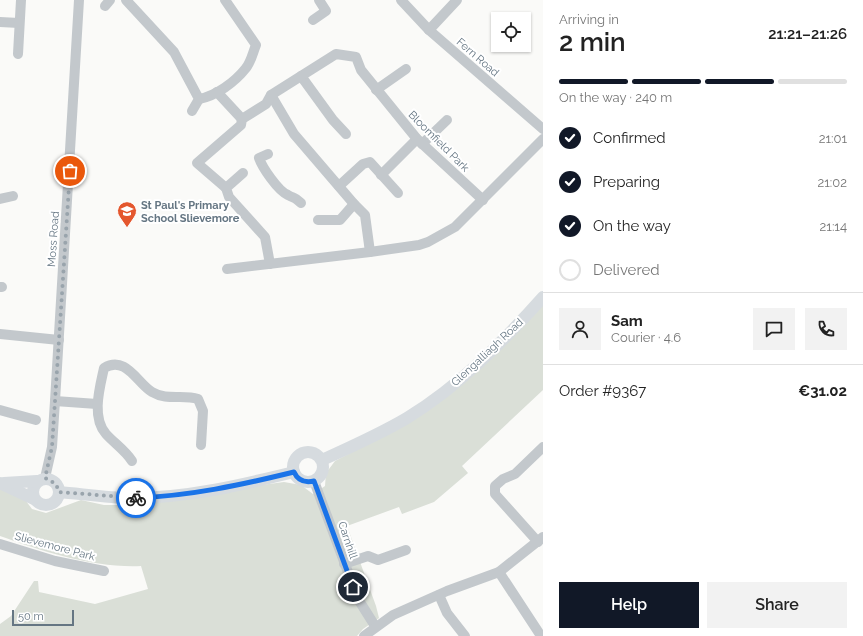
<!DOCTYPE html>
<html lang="en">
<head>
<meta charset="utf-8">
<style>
  body { margin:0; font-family:Raleway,sans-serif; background:#f2f2f2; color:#222; height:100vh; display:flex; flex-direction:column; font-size:15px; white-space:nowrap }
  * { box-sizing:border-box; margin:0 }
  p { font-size:13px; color:#767676 }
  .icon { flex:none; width:22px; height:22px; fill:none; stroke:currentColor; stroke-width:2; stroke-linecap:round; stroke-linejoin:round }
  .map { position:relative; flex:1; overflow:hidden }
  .drawer { display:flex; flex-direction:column; background:#fff; width:320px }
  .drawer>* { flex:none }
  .buttons { position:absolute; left:491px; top:12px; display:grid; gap:8px }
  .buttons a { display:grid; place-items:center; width:40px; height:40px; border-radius:0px; background:#fff; box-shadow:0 1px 3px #0004; font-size:20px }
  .scale { position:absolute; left:12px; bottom:10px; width:62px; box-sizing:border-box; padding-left:4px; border:2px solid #657683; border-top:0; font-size:11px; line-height:14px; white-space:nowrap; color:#657683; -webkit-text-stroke:3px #fff; paint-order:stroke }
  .pin { position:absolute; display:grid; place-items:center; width:34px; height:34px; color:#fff; margin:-17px; border:2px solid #fff; border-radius:50%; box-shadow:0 1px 4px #0007 }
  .courier { position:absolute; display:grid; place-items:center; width:40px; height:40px; margin:-20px; border:3px solid #1a73e8; border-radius:50%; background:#fff; color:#222; box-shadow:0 1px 5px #0007 }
  .headline em { font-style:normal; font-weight:600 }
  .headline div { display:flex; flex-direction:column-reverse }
  .headline { display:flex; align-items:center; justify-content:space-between; height:68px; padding:0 16px }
  h1 { font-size:26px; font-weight:600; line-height:30px }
  .bar { display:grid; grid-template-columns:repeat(4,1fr); gap:6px 4px; align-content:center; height:48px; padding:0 16px }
  .bar i { height:5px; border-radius:3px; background:#e0e0e0 }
  .bar .active { background:#111827 }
  .bar p { grid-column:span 4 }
  .line { display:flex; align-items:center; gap:10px; padding:0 16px; border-top:1px solid #e0e0e0 }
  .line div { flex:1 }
  .round { display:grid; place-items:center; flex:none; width:42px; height:42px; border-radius:0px; background:#f2f2f2 }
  ol { padding:0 16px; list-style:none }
  li { display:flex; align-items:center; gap:12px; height:44px }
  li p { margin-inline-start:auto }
  li .icon { padding:4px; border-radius:50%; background:#111827; color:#fff; stroke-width:4 }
  li:last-child { color:#767676 }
  li i { width:22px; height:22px; border:2px solid #e0e0e0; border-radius:50% }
  .primary-button { display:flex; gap:8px; margin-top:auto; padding:8px 16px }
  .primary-button a { flex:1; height:46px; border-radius:0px; background:#111827; color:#fff; font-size:16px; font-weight:600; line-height:46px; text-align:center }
  .primary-button a+a { background:#f2f2f2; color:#222 }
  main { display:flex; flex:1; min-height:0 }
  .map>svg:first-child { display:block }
  .green { fill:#dadfd7 }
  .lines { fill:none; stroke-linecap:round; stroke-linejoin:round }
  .minor { stroke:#c3c8cc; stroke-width:10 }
  .major { stroke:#d6dbdf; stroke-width:12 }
  .done { stroke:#99a4ac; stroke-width:4; stroke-dasharray:0 7.2 }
  .route { stroke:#1a73e8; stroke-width:5 }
  .labels { text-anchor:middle; stroke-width:4; stroke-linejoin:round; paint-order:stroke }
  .street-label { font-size:11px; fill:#657683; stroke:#fff }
  .poi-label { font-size:11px; font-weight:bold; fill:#657683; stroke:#fff; text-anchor:start }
</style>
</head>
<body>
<main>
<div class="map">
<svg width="543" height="636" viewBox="0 0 543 636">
  <rect width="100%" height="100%" fill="#fafaf8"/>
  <!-- green -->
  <path class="green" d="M543,304v86l-81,76 6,7 -34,29 -32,12 -3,-7 -52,19 29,80 3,12 -16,11 -6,7h-357v-12l11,-8 23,-35h4l1,11 56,12 53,-15 -7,-23c-48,2 -96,-14 -141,-30v-49l26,14 6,8 14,4 35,-13 23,5h25l15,-4 140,-19 17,3 12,9 12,-8 1,-13 9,-12 52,-27z"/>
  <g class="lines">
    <!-- minor -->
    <g class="minor">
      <polyline points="126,0 174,52 199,99 192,111"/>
      <polyline points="401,0 429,30 543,129"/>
      <polyline points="105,6 110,0"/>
      <polyline points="313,20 326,11 319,0"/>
      <polyline points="0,22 19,23"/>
      <polyline points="429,30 457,0"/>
      <polyline points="18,54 21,0"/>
      <polyline points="301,76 333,120 346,134"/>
      <polyline points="376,90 406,69"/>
      <polyline points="217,92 242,119"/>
      <polyline points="271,95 294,134 354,204 365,215 370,252"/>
      <path d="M199,99c17,-3 36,-17 47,-31 5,-6 7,-16 10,-23l-31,-45"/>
      <polyline points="422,144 447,120"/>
      <path d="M268,154l-9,4c3,9 19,33 29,37 7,4 5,1 13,8"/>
      <polyline points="243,173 226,188 229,197 265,237 270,264"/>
      <polyline points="381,175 417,139"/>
      <polyline points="339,186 363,164 370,162 398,193"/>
      <polyline points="226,188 197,163 241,125 242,119 266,104 271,95 336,54 356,57 361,70 417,139 483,200"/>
      <polyline points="0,199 13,196"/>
      <polyline points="318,220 340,220 354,204"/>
      <polyline points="227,269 370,252 419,245 428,242 455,227 543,139"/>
      <polyline points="0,287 2,287"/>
      <polyline points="0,334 59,340"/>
      <polyline points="55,401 97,404"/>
      <polyline points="0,410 36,420"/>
      <path d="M132,461c-7,-11 -18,-18 -26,-27 -15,-17 -6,-47 -2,-66 22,-13 33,15 48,24 15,9 31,2 46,7l5,12 -2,34"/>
      <polyline points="45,478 52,447 55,401 79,0"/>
      <polyline points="314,481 358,599 375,626"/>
      <polyline points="538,542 495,494 495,486 503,479 515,474 543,447"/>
      <polyline points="0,544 55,561 104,571"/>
      <polyline points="344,564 368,556 378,560 406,550"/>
      <polyline points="499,572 541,636"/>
      <polyline points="439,595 447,613 465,636"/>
      <polyline points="364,636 393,615 447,591 499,572 543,537"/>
    </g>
    <!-- major -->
    <g class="major">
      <circle cx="308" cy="467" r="15"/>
      <path d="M322,460c29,-13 58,-26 85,-42 52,-32 96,-76 136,-121"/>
      <circle cx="46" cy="492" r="13"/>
      <polyline points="0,483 34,499"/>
      <polyline points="4,483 37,481"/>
      <path d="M59,492c24,2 49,6 73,6 55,0 109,-13 162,-26"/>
    </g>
  </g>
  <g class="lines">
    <!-- done -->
    <polyline class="done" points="70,171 52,447 45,478 56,484 59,492 136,498"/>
    <!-- route -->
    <path class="route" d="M136,498c54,-2 105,-13 158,-26 4,9 11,11 20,9l39,106"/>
  </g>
  <!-- icons -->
  <defs>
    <g id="school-pin" transform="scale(1)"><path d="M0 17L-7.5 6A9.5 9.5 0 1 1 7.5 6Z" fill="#e4572e" stroke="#fff"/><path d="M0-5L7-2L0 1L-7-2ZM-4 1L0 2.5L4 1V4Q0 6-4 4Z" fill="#fff"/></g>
  </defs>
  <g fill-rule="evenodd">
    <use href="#school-pin" x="127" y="211"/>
  </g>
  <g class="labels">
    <!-- street labels -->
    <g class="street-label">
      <text transform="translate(478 57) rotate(41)" y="4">Fern Road</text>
      <text transform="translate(439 141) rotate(45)" y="4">Bloomfield Park</text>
      <text transform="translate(53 239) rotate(-86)" y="4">Moss Road</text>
      <text transform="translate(487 352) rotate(-43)" y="4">Glengalliagh Road</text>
      <text transform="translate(348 540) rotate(71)" y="4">Carnhill</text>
      <text transform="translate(55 546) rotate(15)" y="4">Slievemore Park</text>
    </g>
    <!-- poi labels -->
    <g class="poi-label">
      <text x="141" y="209">St Paul's Primary<tspan x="141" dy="13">School Slievemore</tspan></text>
    </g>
  </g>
</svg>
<div class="buttons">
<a><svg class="icon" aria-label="locate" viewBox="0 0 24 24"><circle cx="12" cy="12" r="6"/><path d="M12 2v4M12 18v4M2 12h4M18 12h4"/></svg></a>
</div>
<div class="scale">50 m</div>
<div class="pin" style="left:70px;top:171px;background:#ea580c"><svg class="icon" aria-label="bag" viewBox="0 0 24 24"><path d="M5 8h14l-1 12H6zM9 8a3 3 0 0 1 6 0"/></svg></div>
<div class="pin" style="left:353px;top:587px;background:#1f2937"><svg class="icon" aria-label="home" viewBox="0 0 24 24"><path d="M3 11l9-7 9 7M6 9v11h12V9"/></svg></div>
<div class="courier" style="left:136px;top:498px"><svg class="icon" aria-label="bike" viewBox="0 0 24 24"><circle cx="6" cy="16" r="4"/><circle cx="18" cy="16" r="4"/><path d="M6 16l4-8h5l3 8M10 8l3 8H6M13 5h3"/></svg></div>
</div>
<section class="drawer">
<div class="headline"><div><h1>2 min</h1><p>Arriving in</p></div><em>21:21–21:26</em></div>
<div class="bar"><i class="active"></i><i class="active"></i><i class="active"></i><i></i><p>On the way · 240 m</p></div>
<ol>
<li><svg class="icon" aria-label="check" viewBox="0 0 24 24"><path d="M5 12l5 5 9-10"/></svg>Confirmed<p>21:01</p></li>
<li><svg class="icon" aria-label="check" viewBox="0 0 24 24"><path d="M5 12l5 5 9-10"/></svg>Preparing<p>21:02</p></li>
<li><svg class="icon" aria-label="check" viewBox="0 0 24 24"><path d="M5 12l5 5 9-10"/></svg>On the way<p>21:14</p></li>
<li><i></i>Delivered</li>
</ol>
<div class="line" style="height:72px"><a class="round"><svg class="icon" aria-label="person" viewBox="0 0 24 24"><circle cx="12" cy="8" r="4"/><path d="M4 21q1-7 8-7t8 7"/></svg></a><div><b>Sam</b><p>Courier · 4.6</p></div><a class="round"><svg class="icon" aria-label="chat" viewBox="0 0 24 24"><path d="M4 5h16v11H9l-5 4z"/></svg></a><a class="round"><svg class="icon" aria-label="phone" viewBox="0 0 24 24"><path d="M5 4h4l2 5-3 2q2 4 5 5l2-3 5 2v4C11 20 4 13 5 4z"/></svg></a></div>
<div class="line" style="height:52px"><div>Order #9367</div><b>€31.02</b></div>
<div class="primary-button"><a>Help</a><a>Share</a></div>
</section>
</main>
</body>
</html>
